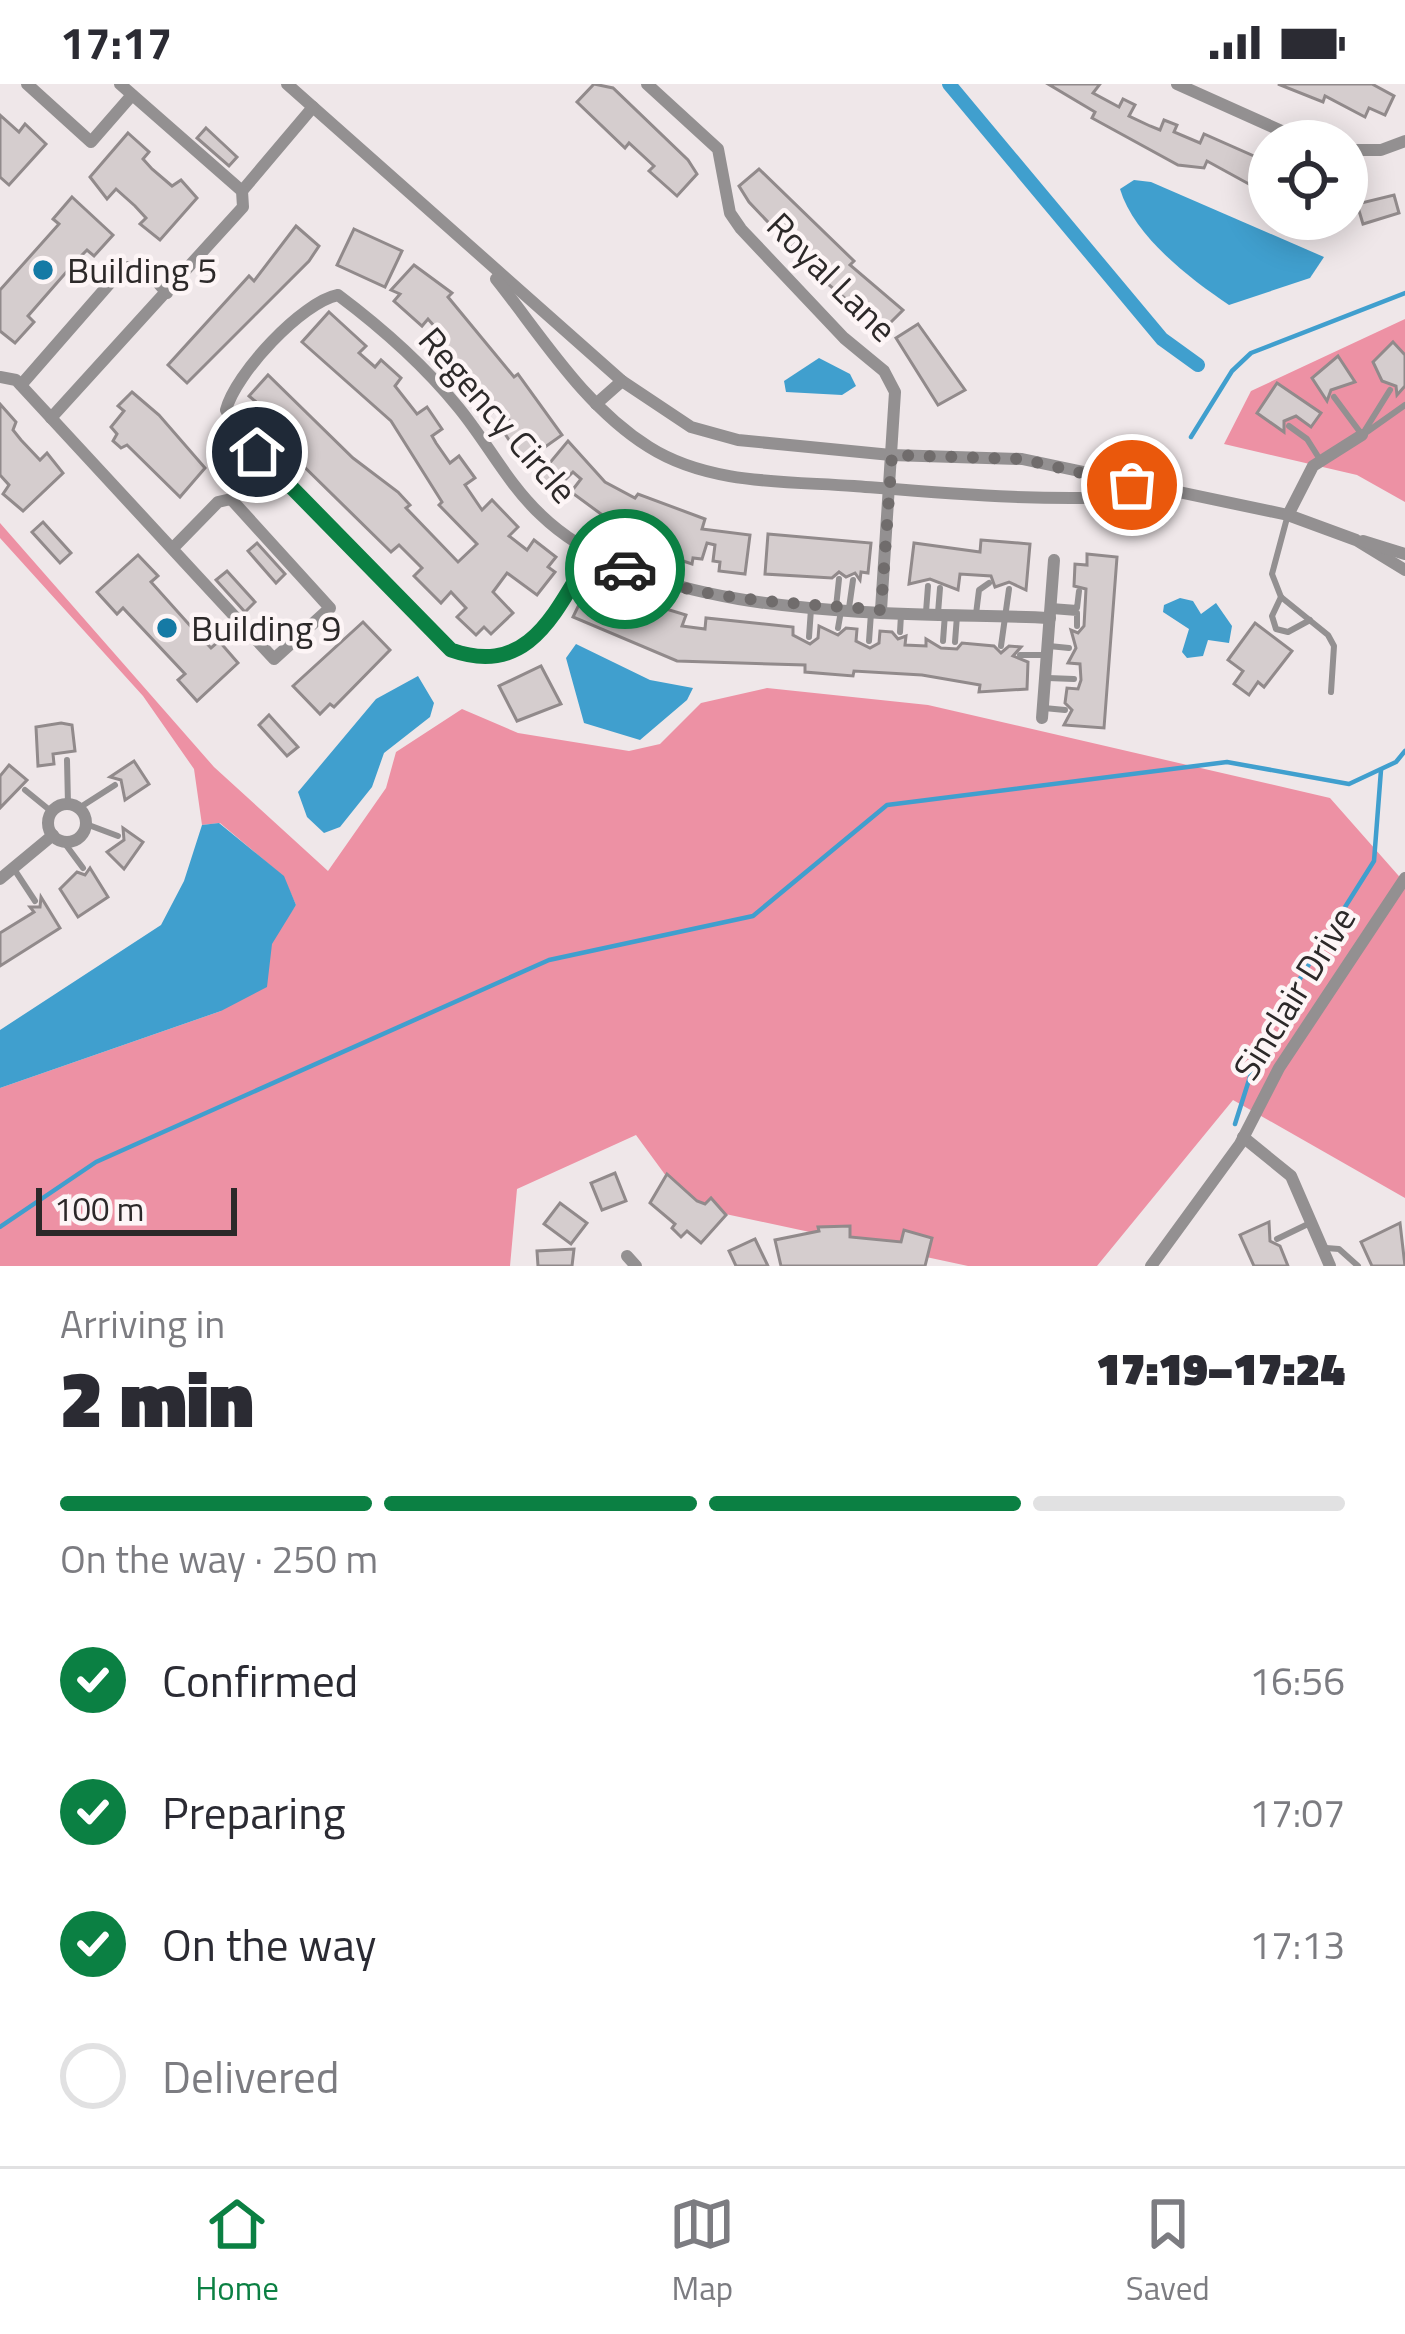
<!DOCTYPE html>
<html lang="en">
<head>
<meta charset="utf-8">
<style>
  body { margin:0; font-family:"Titillium Web",sans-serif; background:#f2f2f3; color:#2b2b33; height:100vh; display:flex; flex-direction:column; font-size:45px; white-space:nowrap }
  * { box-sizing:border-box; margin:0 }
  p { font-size:39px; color:#7c7c81 }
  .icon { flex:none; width:66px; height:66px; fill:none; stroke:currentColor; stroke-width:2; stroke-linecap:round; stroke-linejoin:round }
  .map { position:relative; height:1182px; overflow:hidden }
  .side { display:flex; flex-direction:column; background:#fff; flex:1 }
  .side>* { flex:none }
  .tools { position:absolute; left:1248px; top:36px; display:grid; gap:24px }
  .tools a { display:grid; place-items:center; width:120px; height:120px; border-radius:50%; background:#fff; box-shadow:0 6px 30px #0003; font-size:60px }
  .scale { position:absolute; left:36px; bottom:30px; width:201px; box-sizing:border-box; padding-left:12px; border:6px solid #2c2929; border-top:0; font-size:33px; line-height:42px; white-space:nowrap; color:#2c2929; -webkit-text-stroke:9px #fdf5f6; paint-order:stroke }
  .pin { position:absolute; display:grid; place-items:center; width:102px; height:102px; color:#fff; margin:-51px; border:6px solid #fff; border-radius:50%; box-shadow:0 3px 12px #0007 }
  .courier { position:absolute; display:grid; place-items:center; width:120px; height:120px; margin:-60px; border:9px solid #0b8043; border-radius:50%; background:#fff; color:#222; box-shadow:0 3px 15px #0007 }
  .head em { font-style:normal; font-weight:800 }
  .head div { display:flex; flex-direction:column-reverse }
  .head { display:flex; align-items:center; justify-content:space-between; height:204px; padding:0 60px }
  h1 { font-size:78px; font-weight:800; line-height:90px }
  .bar { display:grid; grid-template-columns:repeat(4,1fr); gap:18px 12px; align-content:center; height:144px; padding:0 60px }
  .bar i { height:15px; border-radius:9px; background:#e1e1e2 }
  .bar .on { background:#0b8043 }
  .bar p { grid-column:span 4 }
  ol { padding:0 60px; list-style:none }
  li { display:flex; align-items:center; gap:36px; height:132px }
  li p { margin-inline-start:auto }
  li .icon { padding:12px; border-radius:50%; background:#0b8043; color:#fff; stroke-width:4 }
  li:last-child { color:#7c7c81 }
  li i { width:66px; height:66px; border:6px solid #e1e1e2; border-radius:50% }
  .status { display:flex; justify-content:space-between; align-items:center; height:84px; padding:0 60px; background:#fff; direction:ltr }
  .status svg { height:33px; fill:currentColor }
  .dock { display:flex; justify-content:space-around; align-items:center; height:168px; border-top:3px solid #e1e1e2; background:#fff; font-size:33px; color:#7c7c81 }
  .dock a { display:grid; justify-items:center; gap:6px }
  .dock .on { color:#0b8043 }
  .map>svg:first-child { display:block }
  .forest { fill:#ed91a4 }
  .water { fill:#409fce }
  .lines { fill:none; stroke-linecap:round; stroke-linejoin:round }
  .stream { stroke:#409fce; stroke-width:4.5 }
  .canal { stroke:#409fce; stroke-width:14 }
  .building { fill:#d5cdce; stroke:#918a8b; stroke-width:3 }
  .lane { stroke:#939091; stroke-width:6 }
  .street { stroke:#939091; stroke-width:12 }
  .done { stroke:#706c6c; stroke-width:12; stroke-dasharray:0 21.6 }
  .route { stroke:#0b8043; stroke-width:15 }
  .poi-dot { fill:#157aa5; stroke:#fdf5f6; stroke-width:4.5 }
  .labels { text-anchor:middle; stroke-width:9; stroke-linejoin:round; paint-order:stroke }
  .poi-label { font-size:36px; fill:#2c2929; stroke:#fdf5f6; text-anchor:start }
  .street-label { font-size:36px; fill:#2c2929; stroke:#fdf5f6 }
</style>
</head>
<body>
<div class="status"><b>17:17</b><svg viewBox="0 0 49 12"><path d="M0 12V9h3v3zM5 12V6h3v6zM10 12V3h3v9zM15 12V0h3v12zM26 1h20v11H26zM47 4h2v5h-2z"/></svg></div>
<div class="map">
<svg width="1405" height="1182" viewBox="0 0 1405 1182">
  <rect width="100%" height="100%" fill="#efe7e9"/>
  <!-- forest -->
  <g class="forest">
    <polygon points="1405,235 1405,418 1357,391 1224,360 1251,307"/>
    <polygon points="0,439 214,683 328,787 386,704 396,668 462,625 518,649 629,667 660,660 701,619 767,604 928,621 1330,714 1405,799 1405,1114 1233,1016 1097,1182 968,1182 688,1122 636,1051 517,1105 510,1182 0,1182 0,1004 221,927 296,821 283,792 220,739 202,741 194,685 143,612 0,454"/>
  </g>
  <!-- water -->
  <g class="water">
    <path d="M1134,96l17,2 173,75 -14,21 -81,27c-40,-27 -95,-69 -109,-116z"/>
    <polygon points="819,274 850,290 856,302 842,311 786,308 784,297"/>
    <polygon points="1180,514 1193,517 1201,530 1216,519 1232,542 1229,559 1208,556 1203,572 1187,574 1182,568 1189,545 1163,528 1164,521"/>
    <polygon points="576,560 650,596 693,604 687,616 640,656 584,639 566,574"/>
    <polygon points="418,592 434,619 430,633 384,669 372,703 340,743 324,749 307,733 298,708 376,615"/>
    <polygon points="219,739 284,792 296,821 272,860 267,903 221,927 0,1004 0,946 161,841 184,797 202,741"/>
  </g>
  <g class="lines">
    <!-- stream -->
    <g class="stream">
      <polyline points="1191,353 1232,287 1251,269 1405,209"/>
      <polyline points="1235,1040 1262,955 1374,777 1381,686"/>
      <polyline points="0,1143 96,1078 549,876 753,832 887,721 1227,678 1349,700 1396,678 1405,667"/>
    </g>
    <!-- canal -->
    <polyline class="canal" points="949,0 1162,255 1198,281"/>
  </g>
  <!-- building -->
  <g class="building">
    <polygon points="594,0 613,4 688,76 697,90 677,112 649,87 654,82 629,59 625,64 577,18"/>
    <polygon points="1048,0 1100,0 1093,9 1119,23 1123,15 1135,21 1129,32 1150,42 1160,46 1164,36 1177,41 1174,48 1200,59 1204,50 1256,73 1253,79 1269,86 1269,111 1207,77 1204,84 1178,81 1092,34 1095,28"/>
    <polygon points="1278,0 1372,0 1394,12 1385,31 1369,24 1365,33 1325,12 1323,18"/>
    <polygon points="0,31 19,48 25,40 46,60 9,101 0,93"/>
    <polygon points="206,44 237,73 229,82 197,54"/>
    <polygon points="128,49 149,68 143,75 152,85 172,102 181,96 197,114 160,156 140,140 146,134 135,122 116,105 107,115 90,93"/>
    <polygon points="759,85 854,177 850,181 903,226 883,246 823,196 749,118 739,102"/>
    <polygon points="1394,111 1399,129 1363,140 1357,120"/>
    <polygon points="72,113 113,151 94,172 87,166 76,177 28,232 34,238 15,259 0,247 0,206 59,140 53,135"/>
    <polygon points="296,142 319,162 309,177 187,299 168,281 249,192 254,197"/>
    <polygon points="354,145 402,167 385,203 337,181"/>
    <polygon points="414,181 452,209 448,213 514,293 518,290 562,351 524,378 503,347 512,340 500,323 490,330 471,298 435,259 443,252 428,235 422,242 394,217 400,210 391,206"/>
    <polygon points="329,228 366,262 359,269 375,283 381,276 401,294 395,302 417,330 427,323 442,345 432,352 436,359 450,379 459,372 475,394 465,401 482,426 492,416 518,443 509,452 527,466 534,456 556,473 548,483 555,488 537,511 507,489 493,508 513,529 491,550 484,543 476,551 457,533 466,524 451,508 441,519 414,492 422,484 399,461 391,468 282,361 290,353 274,337 268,344 248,325 255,317 249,312 268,291 353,374 398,408 410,421 406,424 458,478 477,460 439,421 442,418 391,337 302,258"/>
    <polygon points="918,240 965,306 938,321 896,254"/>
    <polygon points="1393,258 1405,271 1405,302 1397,311 1396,302 1382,297 1373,278"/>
    <polygon points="1338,272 1355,298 1331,306 1327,317 1312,294"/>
    <polygon points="1277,299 1321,329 1311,343 1296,332 1284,337 1284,348 1257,329"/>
    <polygon points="132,308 159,331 205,384 180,413 127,361 121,364 113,357 117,350 111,343 124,327 118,322"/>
    <polygon points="0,320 16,338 13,346 21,356 40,376 47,369 63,389 23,427 3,410 9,401 0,391"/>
    <polygon points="568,357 605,398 635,414 638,410 705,435 702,445 750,451 745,490 719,487 720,478 713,477 715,461 707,459 702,475 693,474 692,480 656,468 659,458 633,450 629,458 596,440 601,430 571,408 581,395 573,388 554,407 538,393"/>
    <polygon points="43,438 71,469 60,479 32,448"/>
    <polygon points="768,450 871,459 868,489 861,488 860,496 855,489 846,493 839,488 832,494 765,490"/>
    <polygon points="981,456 1030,460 1026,506 1009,498 995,503 991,492 960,490 958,506 930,495 909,500 914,459 980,468"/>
    <polygon points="257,459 285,490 276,499 248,467"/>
    <polygon points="1087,470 1117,473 1104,644 1064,641 1072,626 1065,619 1067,604 1078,605 1081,596 1080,580 1068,579 1076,564 1071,546 1078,549 1084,542 1086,505 1074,502 1075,480 1087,481"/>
    <polygon points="138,471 158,492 151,498 194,546 211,564 219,557 238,579 197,617 178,596 185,590 123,524 117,530 97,508"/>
    <polygon points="227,487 255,518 245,528 216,496"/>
    <polygon points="599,498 623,510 618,520 633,527 646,531 650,520 686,531 682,542 705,545 706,534 793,543 793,551 810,560 818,554 819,542 838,551 846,544 857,545 856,557 870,564 879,559 880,547 892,548 898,555 906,552 905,561 926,562 926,555 941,564 957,565 962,559 994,562 1001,569 1009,562 1021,563 1013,572 1028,578 1027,605 979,608 980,601 922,591 854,587 853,592 805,588 805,581 677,577 573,533 586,506 593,510"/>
    <polygon points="363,538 390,566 334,623 330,620 320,630 293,602"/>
    <polygon points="1255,539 1292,567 1264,603 1258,598 1249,611 1234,600 1243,587 1228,576"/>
    <polygon points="541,582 561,620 517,637 499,602"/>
    <polygon points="269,631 298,663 287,672 259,641"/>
    <polygon points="61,639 72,641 75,667 53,670 54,680 38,682 36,643"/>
    <polygon points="134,677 149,700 125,716 121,696 110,693"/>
    <polygon points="9,681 27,696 0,724 0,692"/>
    <polygon points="123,744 143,758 124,785 107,768 124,756"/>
    <polygon points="90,784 108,813 78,833 60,805 77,788 85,791"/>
    <polygon points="41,813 60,844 0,882 0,849 34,828 30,823 40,823"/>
    <polygon points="615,1089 626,1117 602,1126 591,1099"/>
    <polygon points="667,1090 697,1117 705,1120 711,1114 726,1131 701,1159 687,1147 681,1153 672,1144 675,1140 650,1119"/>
    <polygon points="560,1119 587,1139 571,1160 544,1140"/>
    <polygon points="1269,1138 1270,1157 1280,1162 1288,1182 1254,1182 1240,1151"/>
    <polygon points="1400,1139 1405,1182 1372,1182 1361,1158"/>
    <polygon points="850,1142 850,1153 901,1158 904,1146 932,1154 925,1182 781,1182 775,1156 819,1147 818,1143"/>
    <polygon points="755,1155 768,1182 736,1182 729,1167"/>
    <polygon points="574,1165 572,1182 538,1182 537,1167"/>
  </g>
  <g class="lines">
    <!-- lane -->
    <g class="lane">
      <polyline points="1334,313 1360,348"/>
      <polyline points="1289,342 1307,355 1319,374"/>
      <polyline points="1364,350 1405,321"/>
      <polyline points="1362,351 1390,306"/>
      <polyline points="1287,434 1272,490 1281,513 1328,551 1334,562 1331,608"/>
      <polyline points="1281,513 1272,532 1276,545 1288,548 1310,536"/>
      <polyline points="1051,522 1077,524 1079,507"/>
      <polyline points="836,523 839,495"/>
      <polyline points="849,524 853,496"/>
      <polyline points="1052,527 1077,529 1077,542"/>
      <polyline points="926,528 928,502"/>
      <polyline points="938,529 940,504"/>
      <polyline points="976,530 979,506 989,499"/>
      <polyline points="838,544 841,527"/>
      <polyline points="900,548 901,531"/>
      <polyline points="809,553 811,525"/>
      <polyline points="869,557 871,529"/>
      <polyline points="943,557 945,530"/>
      <polyline points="955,558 957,532"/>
      <polyline points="1001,562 1009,505"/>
      <polyline points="1049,562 1069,564"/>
      <polyline points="1020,571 1044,571"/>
      <polyline points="1048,594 1074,595"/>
      <polyline points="1044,624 1065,626"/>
      <polyline points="67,676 68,720"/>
      <polyline points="25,706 52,728"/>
      <polyline points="79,724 115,701"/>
      <polyline points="86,740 118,752"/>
      <polyline points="63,757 83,784"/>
      <polyline points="14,785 35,817"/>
      <polyline points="1277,1155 1308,1140"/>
      <polyline points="1326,1164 1339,1165 1358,1182"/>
    </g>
    <!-- street -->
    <g class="street">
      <polyline points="27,0 91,58 132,11"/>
      <polyline points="287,0 622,297 691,343 738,356 891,371 1022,375 1288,431 1356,456 1405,486"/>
      <polyline points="647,0 718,65 730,129 741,145 844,254 884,287 895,308 881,526"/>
      <polyline points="1177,0 1304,57"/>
      <polyline points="1347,66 1381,66 1405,57"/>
      <polyline points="242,107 313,23"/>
      <path d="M496,195c47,59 88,127 153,168 60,38 137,34 205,39 100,8 200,17 301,9"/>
      <polyline points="0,293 16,296 274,575 330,524 231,415 218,418 173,464"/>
      <polyline points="21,301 124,183 144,183 167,209"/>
      <polyline points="596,320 622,297"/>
      <polyline points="51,334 243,123 242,107 120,0"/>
      <polyline points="1288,431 1313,382 1362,351"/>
      <polyline points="1363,457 1405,470"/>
      <path d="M591,470c-35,57 -61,124 -140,95l-214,-218 -11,-21c9,-36 76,-108 112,-115 44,33 85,69 120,112 29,35 49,76 83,108 114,110 359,96 509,103"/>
      <polyline points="1042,634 1054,476"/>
      <circle cx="67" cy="739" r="19"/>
      <polyline points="0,795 53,751"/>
      <polyline points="1243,1053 1291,1092 1330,1182"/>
      <polyline points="627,1172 636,1182"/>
      <polyline points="1151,1182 1240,1060 1279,984 1405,794"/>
    </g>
  </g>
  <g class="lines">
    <!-- done -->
    <path class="done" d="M625,485c81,34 170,33 256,41l11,-155 130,4 110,26"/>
    <!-- route -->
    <path class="route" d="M257,368l194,198c79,28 104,-39 140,-96l34,15"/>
  </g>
  <!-- markers -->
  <g class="poi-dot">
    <circle cx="43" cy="186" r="12"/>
    <circle cx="167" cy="544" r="12"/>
  </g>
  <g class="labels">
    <!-- poi labels -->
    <g class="poi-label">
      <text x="67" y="199">Building 5</text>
      <text x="191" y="557">Building 9</text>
    </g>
    <!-- street labels -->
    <g class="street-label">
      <text transform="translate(832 193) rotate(45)" y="13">Royal Lane</text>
      <text transform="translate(498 331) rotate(49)" y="13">Regency Circle</text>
      <text transform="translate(1294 909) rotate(-58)" y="13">Sinclair Drive</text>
    </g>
  </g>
</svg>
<div class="tools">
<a><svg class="icon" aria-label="locate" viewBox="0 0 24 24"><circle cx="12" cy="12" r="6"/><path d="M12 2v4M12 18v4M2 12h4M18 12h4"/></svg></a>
</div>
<div class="scale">100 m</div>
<div class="pin" style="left:1132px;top:401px;background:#ea580c"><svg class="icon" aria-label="bag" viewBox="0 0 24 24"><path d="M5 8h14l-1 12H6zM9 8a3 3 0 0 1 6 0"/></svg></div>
<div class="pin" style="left:257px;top:368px;background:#1f2937"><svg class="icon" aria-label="home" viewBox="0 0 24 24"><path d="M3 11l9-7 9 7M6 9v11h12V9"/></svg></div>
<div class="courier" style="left:625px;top:485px"><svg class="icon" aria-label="car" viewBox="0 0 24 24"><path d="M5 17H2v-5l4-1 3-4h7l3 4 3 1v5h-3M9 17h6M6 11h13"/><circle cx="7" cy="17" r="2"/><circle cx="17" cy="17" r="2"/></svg></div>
</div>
<section class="side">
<div class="head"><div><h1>2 min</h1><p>Arriving in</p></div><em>17:19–17:24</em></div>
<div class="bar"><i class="on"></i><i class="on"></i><i class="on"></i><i></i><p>On the way · 250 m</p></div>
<ol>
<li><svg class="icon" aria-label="check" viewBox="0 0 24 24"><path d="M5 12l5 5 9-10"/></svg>Confirmed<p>16:56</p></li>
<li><svg class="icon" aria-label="check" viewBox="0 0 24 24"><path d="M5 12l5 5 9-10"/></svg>Preparing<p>17:07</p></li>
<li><svg class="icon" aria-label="check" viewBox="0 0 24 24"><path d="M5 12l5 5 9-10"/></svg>On the way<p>17:13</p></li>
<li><i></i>Delivered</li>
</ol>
</section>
<nav class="dock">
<a class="on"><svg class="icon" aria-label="home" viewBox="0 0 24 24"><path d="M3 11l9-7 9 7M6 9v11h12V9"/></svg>Home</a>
<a><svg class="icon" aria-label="map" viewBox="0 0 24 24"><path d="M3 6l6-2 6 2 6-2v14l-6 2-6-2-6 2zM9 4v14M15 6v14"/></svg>Map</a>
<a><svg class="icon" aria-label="saved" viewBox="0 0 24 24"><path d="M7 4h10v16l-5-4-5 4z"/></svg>Saved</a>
</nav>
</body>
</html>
